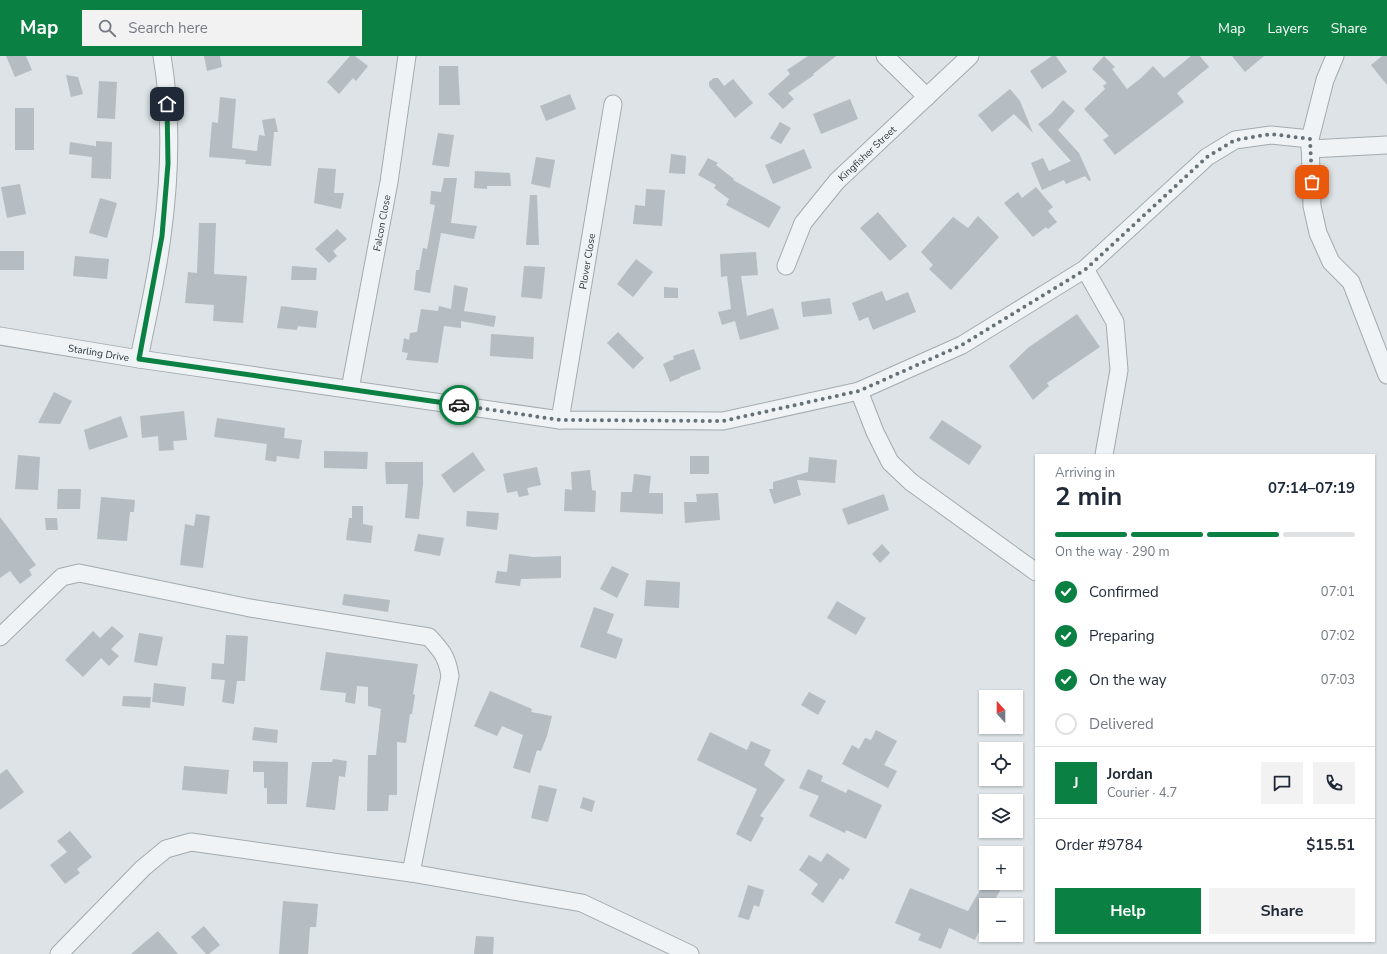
<!DOCTYPE html>
<html lang="en">
<head>
<meta charset="utf-8">
<style>
  body { margin:0; font-family:"Nunito Sans",sans-serif; background:#f2f2f3; color:#1f2937; height:100vh; display:flex; flex-direction:column; font-size:15px; white-space:nowrap }
  * { box-sizing:border-box; margin:0 }
  p { font-size:13px; color:#747a83 }
  .icon { flex:none; width:22px; height:22px; fill:none; stroke:currentColor; stroke-width:2; stroke-linecap:round; stroke-linejoin:round }
  .map { position:relative; flex:1; overflow:hidden }
  .sheet { position:absolute; left:1035px; top:398px; width:340px; height:488px; display:flex; flex-direction:column; background:#fff; border-radius:0px; box-shadow:0 1px 3px #0004 }
  .sheet>* { flex:none }
  .needle { width:26px; rotate:339deg }
  .tools { position:absolute; left:979px; top:634px; display:grid; gap:8px }
  .tools a { display:grid; place-items:center; width:44px; height:44px; border-radius:0px; background:#fff; box-shadow:0 1px 3px #0004; font-size:20px }
  .pin { position:absolute; display:grid; place-items:center; width:34px; height:34px; color:#fff; margin:-17px; border-radius:8px; box-shadow:0 2px 6px #0006 }
  .courier { position:absolute; display:grid; place-items:center; width:40px; height:40px; margin:-20px; border:3px solid #0b8043; border-radius:50%; background:#fff; color:#222; box-shadow:0 1px 5px #0007 }
  .overview em { font-style:normal; font-weight:700 }
  .overview div { display:flex; flex-direction:column-reverse }
  .overview { display:flex; align-items:center; justify-content:space-between; height:68px; padding:0 20px }
  h1 { font-size:26px; font-weight:700; line-height:30px }
  .bar { display:grid; grid-template-columns:repeat(4,1fr); gap:6px 4px; align-content:center; height:48px; padding:0 20px }
  .bar i { height:5px; border-radius:3px; background:#e0e1e3 }
  .bar .selected { background:#0b8043 }
  .bar p { grid-column:span 4 }
  .line { display:flex; align-items:center; gap:10px; padding:0 20px; border-top:1px solid #e0e1e3 }
  .line div { flex:1 }
  .round { display:grid; place-items:center; flex:none; width:42px; height:42px; border-radius:0px; background:#f2f2f3 }
  ol { padding:0 20px; list-style:none }
  li { display:flex; align-items:center; gap:12px; height:44px }
  li p { margin-inline-start:auto }
  li .icon { padding:4px; border-radius:50%; background:#0b8043; color:#fff; stroke-width:4 }
  li:last-child { color:#747a83 }
  li i { width:22px; height:22px; border:2px solid #e0e1e3; border-radius:50% }
  .action { display:flex; gap:8px; margin-top:auto; padding:8px 20px }
  .action a { flex:1; height:46px; border-radius:0px; background:#0b8043; color:#fff; font-size:16px; font-weight:700; line-height:46px; text-align:center }
  .action a+a { background:#f2f2f3; color:#1f2937 }
  header { display:flex; align-items:center; gap:24px; box-sizing:border-box; height:56px; padding:0 20px; background:#0b8043; color:#fff }
  header strong { font-size:19px }
  nav { display:flex; gap:22px; margin-inline-start:auto; font-size:14px }
  .search { width:280px; height:36px; background:#f2f2f3; display:flex; align-items:center; gap:10px; box-sizing:border-box; padding:0 14px; border-radius:0px; color:#747a83; font-size:15px }
  .map>svg:first-child { display:block }
  .building { fill:#b5bdc2 }
  .lines { fill:none; stroke-linecap:round; stroke-linejoin:round }
  .minor-casing { stroke:#a3abb0; stroke-width:19 }
  .minor { stroke:#eff3f5; stroke-width:17 }
  .done { stroke:#677178; stroke-width:4; stroke-dasharray:0 7.2 }
  .route { stroke:#0b8043; stroke-width:5 }
  .labels { text-anchor:middle; stroke-width:3; stroke-linejoin:round; paint-order:stroke }
  .street-label { font-size:10px; fill:#28343c; stroke:#ecf1f4 }
</style>
</head>
<body>
<header>
<strong>Map</strong>
<div class="search"><svg class="icon" aria-label="search" viewBox="0 0 24 24"><circle cx="10" cy="10" r="6"/><path d="M15 15l6 6"/></svg>Search here</div>
<nav><a>Map</a><a>Layers</a><a>Share</a></nav>
</header>
<div class="map">
<svg width="1387" height="898" viewBox="0 0 1387 898">
  <rect width="100%" height="100%" fill="#dde3e6"/>
  <!-- building -->
  <g class="building">
    <polygon points="6,0 26,0 32,14 15,21"/>
    <polygon points="204,0 220,0 222,11 207,15"/>
    <polygon points="350,0 355,0 368,10 356,25 353,22 339,38 327,26"/>
    <polygon points="808,0 836,0 813,18 814,19 788,37 794,43 783,53 768,38 790,18 787,14"/>
    <polygon points="1052,0 1056,0 1067,16 1042,33 1030,15"/>
    <polygon points="1104,0 1115,11 1112,13 1127,33 1140,23 1153,10 1164,22 1191,0 1200,0 1209,11 1177,37 1184,46 1115,99 1103,84 1109,80 1084,53 1105,33 1103,30 1107,27 1092,13"/>
    <polygon points="1232,0 1264,0 1245,16"/>
    <polygon points="1382,0 1387,0 1387,29 1371,9"/>
    <polygon points="439,10 458,10 460,49 439,49"/>
    <polygon points="66,19 78,21 83,38 71,41"/>
    <polygon points="714,22 718,22 724,30 733,23 753,47 735,62 709,30 709,26"/>
    <polygon points="99,25 117,26 115,63 97,62"/>
    <polygon points="1010,33 1020,45 1033,77 1014,58 992,76 978,59"/>
    <polygon points="570,38 576,53 546,65 540,50"/>
    <polygon points="220,41 236,43 232,92 257,95 259,79 265,80 262,64 275,62 278,76 274,76 271,110 245,108 246,104 209,101 212,66 218,67"/>
    <polygon points="850,43 858,63 821,78 813,58"/>
    <polygon points="1063,44 1075,55 1058,74 1079,97 1091,124 1089,125 1085,120 1066,128 1064,124 1042,134 1031,107 1043,102 1049,115 1071,105 1038,68 1051,58"/>
    <rect x="15" y="52" width="19" height="42"/>
    <polygon points="780,66 791,72 781,88 770,82"/>
    <polygon points="438,77 454,79 449,111 432,109"/>
    <polygon points="96,85 112,86 111,123 91,122 92,101 69,98 70,86 95,90 96,91"/>
    <polygon points="804,93 812,112 773,128 765,109"/>
    <polygon points="671,98 686,100 685,118 669,117"/>
    <polygon points="536,101 555,104 550,132 531,128"/>
    <polygon points="708,102 718,107 716,109 734,123 733,124 781,151 769,172 726,149 729,143 714,132 716,129 698,119"/>
    <polygon points="318,112 336,113 334,137 344,137 341,153 314,147"/>
    <polygon points="475,115 510,117 511,130 487,130 487,133 474,132"/>
    <polygon points="444,122 457,122 451,167 477,170 474,183 441,177 430,237 414,234 416,214 419,214 423,192 427,193 435,149 430,148 431,135 441,136"/>
    <polygon points="20,128 26,158 7,162 1,131"/>
    <polygon points="1036,131 1053,151 1048,155 1057,166 1048,173 1046,171 1033,181 1004,147 1018,136 1022,142"/>
    <polygon points="646,133 665,134 662,170 633,168 635,149 645,150"/>
    <polygon points="530,139 537,139 539,189 526,189"/>
    <polygon points="100,142 117,147 107,182 89,177"/>
    <polygon points="878,156 907,190 890,205 860,172"/>
    <polygon points="978,160 999,181 951,234 929,213 933,209 921,196 953,161 968,172"/>
    <polygon points="199,167 216,167 214,218 247,220 243,267 213,265 214,249 185,247 188,216 197,217"/>
    <polygon points="337,173 347,183 333,195 337,200 329,207 315,193"/>
    <rect x="0" y="195" width="24" height="19"/>
    <polygon points="756,196 758,219 741,220 747,260 773,252 779,273 740,284 735,265 722,269 718,256 731,253 727,220 721,221 720,198"/>
    <polygon points="75,200 109,203 107,223 73,220"/>
    <polygon points="636,203 653,216 633,241 617,228"/>
    <polygon points="292,210 317,212 316,224 291,224"/>
    <polygon points="524,210 545,211 542,243 521,241"/>
    <polygon points="454,229 468,232 464,255 496,260 494,271 461,265 461,272 444,270 438,307 406,304 408,297 402,296 404,282 409,284 410,277 417,276 421,253 438,255 439,250 451,253"/>
    <polygon points="664,231 678,232 678,242 664,242"/>
    <polygon points="882,235 886,245 908,236 916,256 873,274 868,261 859,265 852,247"/>
    <polygon points="830,242 832,258 803,261 801,246"/>
    <polygon points="281,250 318,255 316,272 298,270 297,274 277,272"/>
    <polygon points="1077,258 1100,291 1047,327 1049,330 1033,344 1009,310 1029,291"/>
    <polygon points="618,276 644,302 633,313 607,287"/>
    <polygon points="491,278 534,281 533,303 490,300"/>
    <polygon points="694,293 701,313 680,321 680,322 670,326 663,308 674,303 673,300"/>
    <polygon points="54,336 72,345 60,368 38,367"/>
    <polygon points="184,355 187,384 173,385 174,394 159,395 158,380 142,382 140,360"/>
    <polygon points="121,360 128,381 89,394 84,374"/>
    <polygon points="217,362 285,372 284,382 302,384 299,403 277,400 276,406 265,404 267,388 214,381"/>
    <polygon points="942,364 982,390 969,409 929,382"/>
    <polygon points="324,395 368,396 367,413 324,412"/>
    <polygon points="473,396 485,414 454,437 441,419"/>
    <polygon points="18,399 40,401 38,434 15,433"/>
    <rect x="690" y="400" width="19" height="18"/>
    <polygon points="809,401 837,404 835,427 797,424 801,439 774,448 769,433 773,433 773,426 808,416"/>
    <polygon points="385,406 423,406 423,428 419,463 405,462 408,428 386,428"/>
    <polygon points="537,411 541,429 527,432 529,439 519,441 517,435 507,437 503,418"/>
    <polygon points="590,414 592,434 596,435 595,456 564,455 565,433 572,434 571,416"/>
    <polygon points="634,418 651,420 649,437 663,437 663,458 620,456 621,436 632,436"/>
    <polygon points="58,433 81,433 80,453 57,453"/>
    <polygon points="718,437 720,464 685,467 684,446 697,446 696,438"/>
    <polygon points="884,438 889,454 848,469 842,453"/>
    <polygon points="101,441 135,444 134,456 130,456 127,485 97,483"/>
    <polygon points="352,450 363,450 363,468 373,470 371,487 346,484 349,462 352,462"/>
    <polygon points="467,455 499,457 497,474 466,470"/>
    <polygon points="196,458 210,460 203,512 180,509 185,468 194,470"/>
    <polygon points="0,461 36,509 29,514 32,519 20,528 10,515 0,522"/>
    <polygon points="45,462 57,462 58,474 46,474"/>
    <polygon points="418,478 444,482 440,500 414,495"/>
    <polygon points="882,488 890,497 880,507 872,498"/>
    <polygon points="509,498 533,501 561,500 561,522 521,523 520,530 495,527 497,515 507,516"/>
    <polygon points="612,510 629,518 617,542 600,533"/>
    <polygon points="646,524 680,526 679,552 644,550"/>
    <polygon points="344,538 390,544 388,556 342,549"/>
    <polygon points="837,545 866,562 856,579 827,562"/>
    <polygon points="594,551 614,558 607,577 623,583 616,603 580,591"/>
    <polygon points="112,570 124,580 111,593 119,600 109,610 101,602 83,621 65,604 93,575 100,582"/>
    <polygon points="139,577 163,581 157,610 134,606"/>
    <polygon points="226,579 248,580 245,625 237,625 234,648 222,646 225,624 211,623 212,607 224,608"/>
    <polygon points="326,596 418,608 413,638 415,639 412,658 410,658 406,687 397,686 397,739 389,739 388,755 367,755 368,699 376,699 381,653 368,650 368,631 357,630 355,648 345,646 346,637 320,634"/>
    <polygon points="154,627 186,631 184,650 152,646"/>
    <polygon points="490,635 532,653 531,656 552,660 547,680 541,695 537,694 530,717 513,712 523,679 502,670 497,680 474,670"/>
    <polygon points="809,636 826,645 818,659 801,649"/>
    <polygon points="123,640 151,641 150,652 122,650"/>
    <polygon points="254,671 278,674 277,687 252,684"/>
    <polygon points="876,674 897,685 884,709 897,715 888,732 842,708 852,689 859,693 865,682 871,684"/>
    <polygon points="710,676 747,694 751,685 771,694 764,709 785,724 760,760 764,762 751,786 736,778 757,733 697,704"/>
    <polygon points="333,703 347,705 345,721 339,720 335,754 306,751 312,706 332,706"/>
    <polygon points="253,705 288,706 287,748 267,748 267,732 264,732 264,716 253,716"/>
    <polygon points="184,710 229,714 227,738 182,734"/>
    <polygon points="7,713 24,736 0,754 0,718"/>
    <polygon points="808,713 823,720 821,725 846,737 848,733 882,749 866,783 846,774 845,777 809,760 819,740 799,732"/>
    <polygon points="539,729 557,733 548,766 531,762"/>
    <polygon points="583,741 595,745 592,756 580,752"/>
    <polygon points="70,775 92,801 77,813 80,817 65,828 50,809 67,796 57,785"/>
    <polygon points="827,797 850,813 843,824 840,822 823,847 811,838 818,828 799,814 809,799 821,806"/>
    <polygon points="984,827 1004,827 996,842 1004,849 986,849 986,860 975,884 949,872 941,893 918,884 921,878 895,867 910,832 968,855"/>
    <polygon points="748,829 764,834 759,851 754,849 749,864 738,861"/>
    <polygon points="283,845 318,848 316,871 310,871 308,898 279,898"/>
    <polygon points="204,870 220,889 209,898 206,898 191,881"/>
    <polygon points="158,875 178,898 131,898"/>
    <polygon points="476,880 494,881 493,898 474,898"/>
  </g>
  <g class="lines">
    <!-- minor casing -->
    <g class="minor-casing">
      <g id="minor">
        <polyline points="885,0 927,41"/>
        <polyline points="1335,0 1325,24 1310,83 1312,150 1318,177 1331,206 1351,226 1387,319"/>
        <polyline points="1310,93 1387,89"/>
        <path id="s1" d="M786,210l17,-43 34,-42 133,-125"/>
        <polyline points="1085,213 1115,266 1119,314 1104,399"/>
        <path id="s2" d="M0,280l139,23 421,61 163,1 136,-30 103,-46 123,-76 122,-112 28,-17 36,-5 39,4"/>
        <path d="M139,303c8,-41 18,-82 23,-123 8,-59 10,-122 0,-180"/>
        <path id="s3" d="M350,333l39,-207 18,-126"/>
        <polyline points="859,335 875,376 890,406 911,426 1036,516"/>
        <path id="s4" d="M560,364l53,-316"/>
        <path d="M0,581l62,-60 17,-4 171,35 179,29c13,14 18,20 21,39l-39,197"/>
        <polyline points="59,898 143,812 166,793 191,786 411,817 582,847 690,898"/>
      </g>
    </g>
    <!-- minor -->
    <use href="#minor" class="minor"/>
  </g>
  <g class="lines">
    <!-- done -->
    <polyline class="done" points="459,349 560,364 723,365 859,335 962,289 1086,213 1207,101 1235,84 1271,78 1310,83 1312,126"/>
    <!-- route -->
    <polyline class="route" points="167,48 168,108 162,180 139,303 459,349"/>
  </g>
  <g class="labels">
    <!-- street labels -->
    <g class="street-label">
      <text dy="4" stroke="none"><textPath href="#s1" startOffset="141">Kingfisher Street</textPath></text>
      <text dy="4" stroke="none"><textPath href="#s3" startOffset="169">Falcon Close</textPath></text>
      <text dy="4" stroke="none"><textPath href="#s4" startOffset="161">Plover Close</textPath></text>
      <text dy="4" stroke="none"><textPath href="#s2" startOffset="100">Starling Drive</textPath></text>
    </g>
  </g>
</svg>
<div class="tools">
<a><svg class="needle" viewBox="-14 -14 28 28"><path d="M0-13l5 13h-10z" fill="#e53935"/><path d="M0 13l5-13h-10z" fill="#747a83"/></svg></a>
<a><svg class="icon" aria-label="locate" viewBox="0 0 24 24"><circle cx="12" cy="12" r="6"/><path d="M12 2v4M12 18v4M2 12h4M18 12h4"/></svg></a>
<a><svg class="icon" aria-label="layers" viewBox="0 0 24 24"><path d="M12 4l9 5-9 5-9-5zM3 14l9 5 9-5"/></svg></a>
<a>+</a>
<a>−</a>
</div>
<div class="pin" style="left:1312px;top:126px;background:#ea580c"><svg class="icon" aria-label="bag" viewBox="0 0 24 24"><path d="M5 8h14l-1 12H6zM9 8a3 3 0 0 1 6 0"/></svg></div>
<div class="pin" style="left:167px;top:48px;background:#1f2937"><svg class="icon" aria-label="home" viewBox="0 0 24 24"><path d="M3 11l9-7 9 7M6 9v11h12V9"/></svg></div>
<div class="courier" style="left:459px;top:349px"><svg class="icon" aria-label="car" viewBox="0 0 24 24"><path d="M5 17H2v-5l4-1 3-4h7l3 4 3 1v5h-3M9 17h6M6 11h13"/><circle cx="7" cy="17" r="2"/><circle cx="17" cy="17" r="2"/></svg></div>
<section class="sheet">
<div class="overview"><div><h1>2 min</h1><p>Arriving in</p></div><em>07:14–07:19</em></div>
<div class="bar"><i class="selected"></i><i class="selected"></i><i class="selected"></i><i></i><p>On the way · 290 m</p></div>
<ol>
<li><svg class="icon" aria-label="check" viewBox="0 0 24 24"><path d="M5 12l5 5 9-10"/></svg>Confirmed<p>07:01</p></li>
<li><svg class="icon" aria-label="check" viewBox="0 0 24 24"><path d="M5 12l5 5 9-10"/></svg>Preparing<p>07:02</p></li>
<li><svg class="icon" aria-label="check" viewBox="0 0 24 24"><path d="M5 12l5 5 9-10"/></svg>On the way<p>07:03</p></li>
<li><i></i>Delivered</li>
</ol>
<div class="line" style="height:72px"><b class="round" style="background:#0b8043;color:#fff">J</b><div><b>Jordan</b><p>Courier · 4.7</p></div><a class="round"><svg class="icon" aria-label="chat" viewBox="0 0 24 24"><path d="M4 5h16v11H9l-5 4z"/></svg></a><a class="round"><svg class="icon" aria-label="phone" viewBox="0 0 24 24"><path d="M5 4h4l2 5-3 2q2 4 5 5l2-3 5 2v4C11 20 4 13 5 4z"/></svg></a></div>
<div class="line" style="height:52px"><div>Order #9784</div><b>$15.51</b></div>
<div class="action"><a>Help</a><a>Share</a></div>
</section>
</div>
</body>
</html>
